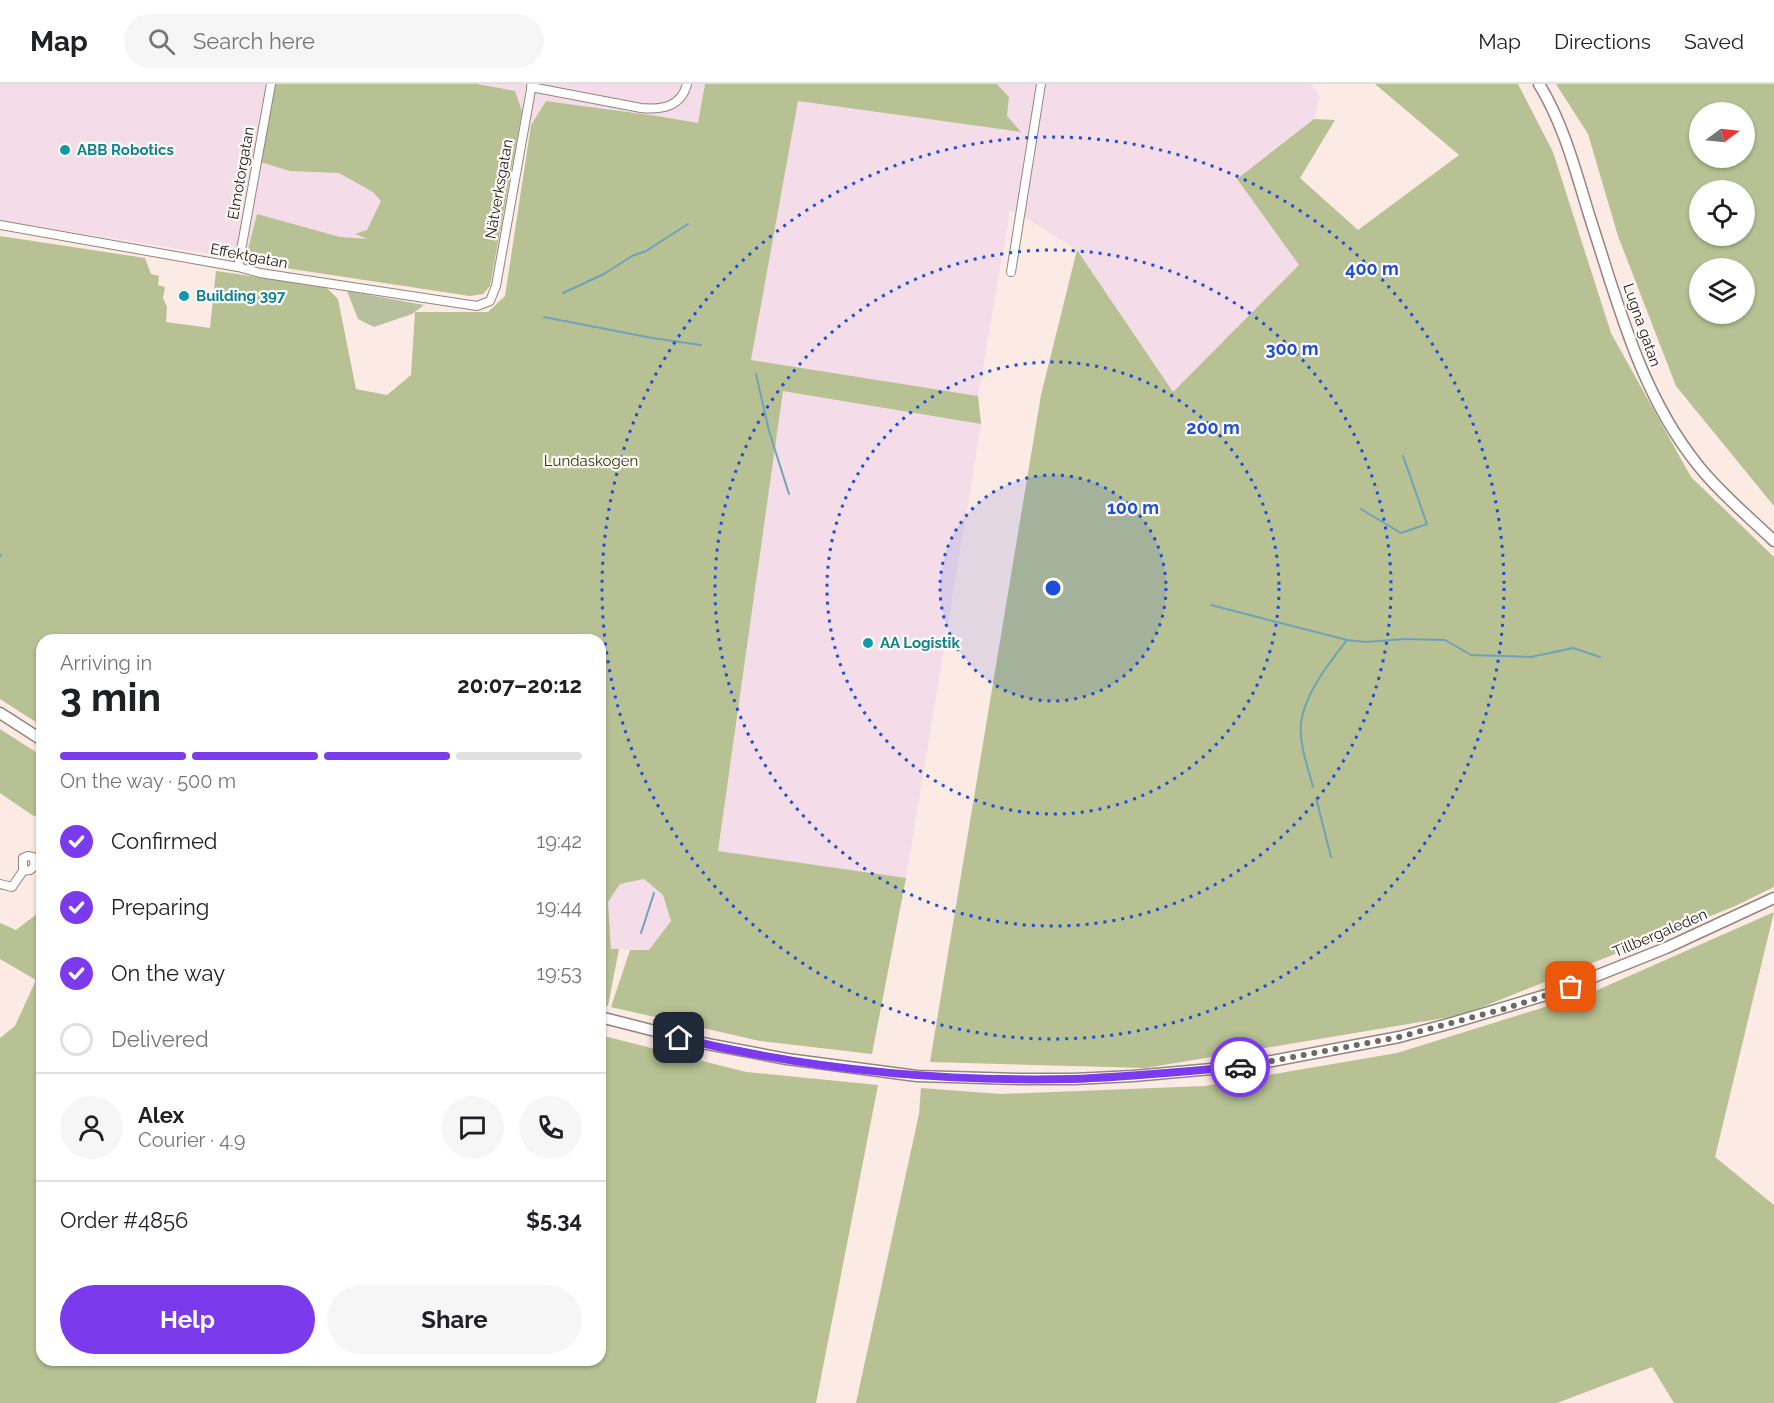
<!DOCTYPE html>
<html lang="en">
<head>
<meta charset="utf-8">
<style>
  body { margin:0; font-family:Raleway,sans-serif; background:#f6f6f6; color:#202124; height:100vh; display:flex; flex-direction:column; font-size:22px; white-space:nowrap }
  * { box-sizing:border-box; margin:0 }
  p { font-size:20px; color:#757577 }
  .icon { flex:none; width:33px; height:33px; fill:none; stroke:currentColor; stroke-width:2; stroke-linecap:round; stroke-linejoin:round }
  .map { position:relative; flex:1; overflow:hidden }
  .panel { position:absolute; left:36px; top:550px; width:570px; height:732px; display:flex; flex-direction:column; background:#fff; border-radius:18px; box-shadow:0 2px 4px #0004 }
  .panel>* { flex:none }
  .needle { width:39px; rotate:75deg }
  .tools { position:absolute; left:1689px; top:18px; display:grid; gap:12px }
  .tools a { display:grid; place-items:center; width:66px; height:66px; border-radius:50%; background:#fff; box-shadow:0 2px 4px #0004; font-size:30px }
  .pin { position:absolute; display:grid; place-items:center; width:51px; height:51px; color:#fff; margin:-26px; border-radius:12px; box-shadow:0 3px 9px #0006 }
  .courier { position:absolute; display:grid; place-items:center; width:60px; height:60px; margin:-30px; border:4px solid #7c3aed; border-radius:50%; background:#fff; color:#222; box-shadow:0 2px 8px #0007 }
  .summary em { font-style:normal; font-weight:700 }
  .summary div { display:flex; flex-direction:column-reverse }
  .summary { display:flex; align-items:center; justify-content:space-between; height:102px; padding:0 24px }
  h1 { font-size:39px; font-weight:700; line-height:45px }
  .bar { display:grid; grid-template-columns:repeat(4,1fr); gap:9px 6px; align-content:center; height:72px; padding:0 24px }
  .bar i { height:8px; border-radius:4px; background:#e0e0e0 }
  .bar .current { background:#7c3aed }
  .bar p { grid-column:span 4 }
  .line { display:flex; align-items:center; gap:15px; padding:0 24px; border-top:2px solid #e0e0e0 }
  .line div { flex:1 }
  .round { display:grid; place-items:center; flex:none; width:63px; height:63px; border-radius:32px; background:#f6f6f6 }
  ol { padding:0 24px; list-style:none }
  li { display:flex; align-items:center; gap:18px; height:66px }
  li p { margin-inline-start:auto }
  li .icon { padding:6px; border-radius:50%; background:#7c3aed; color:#fff; stroke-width:4 }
  li:last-child { color:#757577 }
  li i { width:33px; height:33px; border:3px solid #e0e0e0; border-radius:50% }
  .action { display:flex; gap:12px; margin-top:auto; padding:12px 24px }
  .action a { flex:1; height:69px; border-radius:36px; background:#7c3aed; color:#fff; font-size:24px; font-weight:700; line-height:69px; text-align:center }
  .action a+a { background:#f6f6f6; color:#202124 }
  header { display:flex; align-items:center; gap:36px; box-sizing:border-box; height:84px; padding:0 30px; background:#fff; border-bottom:2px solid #e0e0e0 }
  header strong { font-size:28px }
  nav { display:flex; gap:33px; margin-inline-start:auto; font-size:21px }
  .search { width:420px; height:54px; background:#f6f6f6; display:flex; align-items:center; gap:15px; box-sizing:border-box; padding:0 21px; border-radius:33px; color:#757577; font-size:22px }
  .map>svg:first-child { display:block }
  .industrial { fill:#f4dde9 }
  .green { fill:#b8bf9f }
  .forest { fill:#b7c193; fill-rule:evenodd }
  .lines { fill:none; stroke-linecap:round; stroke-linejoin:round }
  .stream { stroke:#6fa2b8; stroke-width:2 }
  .minor-casing { stroke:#94847e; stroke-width:10 }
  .secondary-casing { stroke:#94847e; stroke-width:13 }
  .minor { stroke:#fff; stroke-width:8 }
  .secondary { stroke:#fff; stroke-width:10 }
  .done { stroke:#716763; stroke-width:6; stroke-dasharray:0 10.8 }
  .route { stroke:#7c3aed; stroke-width:8 }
  .ring { fill:none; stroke:#1d4ed8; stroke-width:3; stroke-dasharray:3 6 }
  .culture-dot { fill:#0f9aa8; stroke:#fefbf9; stroke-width:2 }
  .labels { text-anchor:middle; stroke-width:4.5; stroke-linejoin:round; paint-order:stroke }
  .culture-label { font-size:15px; font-weight:bold; fill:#0d838f; stroke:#fefbf9; text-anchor:start }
  .street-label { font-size:15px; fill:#26201d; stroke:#fefbf9 }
  .park-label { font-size:15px; fill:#2f3700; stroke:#fefbf9 }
  .centre { fill:#1d4ed8; stroke:#fefbf9; stroke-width:3 }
  .ring-label { font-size:18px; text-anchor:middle; font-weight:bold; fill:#1d4ed8; stroke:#fefbf9; stroke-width:4.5; stroke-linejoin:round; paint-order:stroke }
</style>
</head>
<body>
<header>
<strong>Map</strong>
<div class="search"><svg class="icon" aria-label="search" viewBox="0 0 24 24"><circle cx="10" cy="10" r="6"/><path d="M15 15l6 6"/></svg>Search here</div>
<nav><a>Map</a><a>Directions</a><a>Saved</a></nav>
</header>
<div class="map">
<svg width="1774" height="1319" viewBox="0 0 1774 1319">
  <rect width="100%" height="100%" fill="#fceae4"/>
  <!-- industrial -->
  <g class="industrial">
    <polygon points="0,0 705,0 698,39 657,32 546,17 523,52 490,202 483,210 470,212 0,136"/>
    <polygon points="997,0 1311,0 1320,12 1314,35 1237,95 1300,181 1173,309 1077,166 1019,129 1010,127 978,312 751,276 798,17 1020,48 1007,32 1009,13"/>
    <polygon points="783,306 981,340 906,794 718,767"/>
    <polygon points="644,795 663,811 671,837 649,866 611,865 608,818 620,800"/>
  </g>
  <!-- green -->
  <polygon class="green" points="347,207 424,221 412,230 374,243 358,235"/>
  <!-- forest -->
  <g class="forest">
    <polygon points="273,0 477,0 515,7 522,27 490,202 483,210 470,212 245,178 257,130 340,153 368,155 355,150 367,146 381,117 373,108 339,89 290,87 260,78"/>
    <polygon points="705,0 997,0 1009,13 1007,32 1021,48 798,17 751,276 978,312 981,340 783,307 718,767 906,794 872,970 760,957 611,923 630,866 649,866 671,837 663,811 644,795 620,800 608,818 611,865 619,865 608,922 600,920 600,556 42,556 42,642 0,615 0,152 145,174 151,190 159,192 158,201 165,203 163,214 167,223 166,238 210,244 216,187 326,203 338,215 356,305 387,311 411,291 415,228 488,228 505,212 531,41 546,17 657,32 698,39"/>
    <polygon points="1375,0 1518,0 1553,68 1611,249 1691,393 1774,473 1774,803 1733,823 1462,931 1146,984 930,978 1041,311 1077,166 1173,308 1299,181 1237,95 1314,35 1335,36 1300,94 1358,146 1459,71"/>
    <path d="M1556,0h218v422l-98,-120 -58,-150 -30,-102zM1700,28h44v46h-44zM1700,106h44v46h-44zM1744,184v46h-44v-46z"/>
    <polygon points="0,645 42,672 42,735 32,731 0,709"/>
    <polygon points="42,826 42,1276 600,1276 600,951 746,988 878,1001 816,1319 0,1319 0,954 15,942 36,896 0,875 0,839 16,846"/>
    <polygon points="1774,828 1715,1073 1774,1121 1774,1319 1674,1319 1652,1283 1557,1319 856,1319 919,1030 921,1004 1001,1010 1205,1002 1397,969 1593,908"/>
  </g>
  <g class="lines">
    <!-- stream -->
    <g class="stream">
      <polyline points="563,209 604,190 632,172 646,167 688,140"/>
      <polyline points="544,233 652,254 701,261"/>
      <polyline points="756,290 769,347 789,410"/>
      <polyline points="1361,425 1401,449 1427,440 1403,372"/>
      <polyline points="0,472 1,471"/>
      <path d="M1211,521l136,35c-19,24 -50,63 -46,96 1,17 8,35 12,51"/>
      <polyline points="1347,556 1366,558 1405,555 1445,556 1471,571 1531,573 1573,564 1600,573"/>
      <polyline points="1316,714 1331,773"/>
      <polyline points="641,849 654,809"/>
    </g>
    <!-- minor casing -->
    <g class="minor-casing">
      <g id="minor">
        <path d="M531,3l110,21c21,2 40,-1 46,-24"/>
        <polyline points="0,141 238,183 260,189 477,222 490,217 496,202 532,0"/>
        <polyline points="238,183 271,0"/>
        <polyline points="1011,188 1041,0"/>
        <polyline points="0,800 12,803 23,787 23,774 28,772 33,773 35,782 30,786 23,787"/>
      </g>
    </g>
    <!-- secondary casing -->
    <g class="secondary-casing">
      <g id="secondary">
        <path d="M1539,0c26,42 38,93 53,140 27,83 49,170 105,240 22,28 51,52 77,77"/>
        <polyline points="0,629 42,656"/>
        <polyline points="600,933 702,959 787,975 917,992 1019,995 1074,995 1133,992 1245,982 1399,953 1452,939 1556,908 1666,864 1774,814"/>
      </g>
    </g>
    <!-- minor -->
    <use href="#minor" class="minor"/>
    <!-- secondary -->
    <use href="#secondary" class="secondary"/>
  </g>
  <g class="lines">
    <!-- done -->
    <polyline class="done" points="1240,983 1399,953 1507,924 1571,903"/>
    <!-- route -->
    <path class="route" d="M679,954c128,31 262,44 393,41 56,-2 112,-8 168,-12"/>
  </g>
  <!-- distance rings -->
  <circle cx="1053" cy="504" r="113" fill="#1d4ed8" fill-opacity=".12"/>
  <g class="ring">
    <circle cx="1053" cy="504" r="113"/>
    <circle cx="1053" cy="504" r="226"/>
    <circle cx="1053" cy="504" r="338"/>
    <circle cx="1053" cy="504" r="451"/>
  </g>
  <!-- markers -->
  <g class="culture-dot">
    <circle cx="65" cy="66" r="6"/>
    <circle cx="184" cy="212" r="6"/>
    <circle cx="868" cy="559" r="6"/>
  </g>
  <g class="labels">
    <!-- culture labels -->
    <g class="culture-label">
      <text x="77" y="71">ABB Robotics</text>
      <text x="196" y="217">Building 397</text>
      <text x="880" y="564">AA Logistik</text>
    </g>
    <!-- street labels -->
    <g class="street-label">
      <text transform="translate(241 89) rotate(-80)" y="5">Elmotorgatan</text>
      <text transform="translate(499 105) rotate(-80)" y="5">Nätverksgatan</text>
      <text transform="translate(249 172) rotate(11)" y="5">Effektgatan</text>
      <text transform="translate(1642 241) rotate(71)" y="5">Lugna gatan</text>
      <text transform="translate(1660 849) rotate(-23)" y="5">Tillbergaleden</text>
    </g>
    <!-- park labels -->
    <g class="park-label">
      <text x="591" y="382">Lundaskogen</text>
    </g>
  </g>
  <circle cx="1053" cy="504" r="9" class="centre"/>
  <g class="ring-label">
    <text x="1372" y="191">400 m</text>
    <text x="1292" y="271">300 m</text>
    <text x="1213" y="350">200 m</text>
    <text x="1133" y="430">100 m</text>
  </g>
</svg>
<div class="tools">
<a><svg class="needle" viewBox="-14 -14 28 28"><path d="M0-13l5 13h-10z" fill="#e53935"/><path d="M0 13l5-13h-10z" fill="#757577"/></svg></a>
<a><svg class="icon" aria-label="locate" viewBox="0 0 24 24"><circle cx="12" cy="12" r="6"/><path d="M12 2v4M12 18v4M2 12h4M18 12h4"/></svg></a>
<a><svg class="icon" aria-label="layers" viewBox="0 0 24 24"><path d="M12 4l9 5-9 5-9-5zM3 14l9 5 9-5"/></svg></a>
</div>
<div class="pin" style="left:1571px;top:903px;background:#ea580c"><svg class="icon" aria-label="bag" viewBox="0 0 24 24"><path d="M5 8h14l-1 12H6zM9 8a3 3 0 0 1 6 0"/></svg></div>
<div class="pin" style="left:679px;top:954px;background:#1f2937"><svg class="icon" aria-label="home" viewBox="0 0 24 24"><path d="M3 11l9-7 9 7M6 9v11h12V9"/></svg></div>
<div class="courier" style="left:1240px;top:983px"><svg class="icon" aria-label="car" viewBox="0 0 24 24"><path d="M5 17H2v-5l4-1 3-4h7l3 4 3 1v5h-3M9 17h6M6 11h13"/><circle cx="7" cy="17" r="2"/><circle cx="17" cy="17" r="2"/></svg></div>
<section class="panel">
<div class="summary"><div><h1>3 min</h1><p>Arriving in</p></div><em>20:07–20:12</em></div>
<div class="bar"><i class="current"></i><i class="current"></i><i class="current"></i><i></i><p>On the way · 500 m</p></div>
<ol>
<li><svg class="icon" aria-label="check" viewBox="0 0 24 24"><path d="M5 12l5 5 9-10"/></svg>Confirmed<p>19:42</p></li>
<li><svg class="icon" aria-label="check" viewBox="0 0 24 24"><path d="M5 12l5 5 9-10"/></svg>Preparing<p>19:44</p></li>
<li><svg class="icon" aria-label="check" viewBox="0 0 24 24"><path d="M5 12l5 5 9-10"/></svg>On the way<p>19:53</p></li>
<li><i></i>Delivered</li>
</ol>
<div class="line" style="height:108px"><a class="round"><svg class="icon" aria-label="person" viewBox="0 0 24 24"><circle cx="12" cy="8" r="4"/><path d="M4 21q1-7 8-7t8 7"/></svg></a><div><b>Alex</b><p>Courier · 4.9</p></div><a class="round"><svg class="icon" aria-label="chat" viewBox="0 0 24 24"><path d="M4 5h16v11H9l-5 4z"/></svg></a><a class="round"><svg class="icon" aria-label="phone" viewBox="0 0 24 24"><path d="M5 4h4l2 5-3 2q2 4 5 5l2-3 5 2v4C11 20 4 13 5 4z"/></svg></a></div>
<div class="line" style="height:78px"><div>Order #4856</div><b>$5.34</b></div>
<div class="action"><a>Help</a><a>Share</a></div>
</section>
</div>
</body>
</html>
